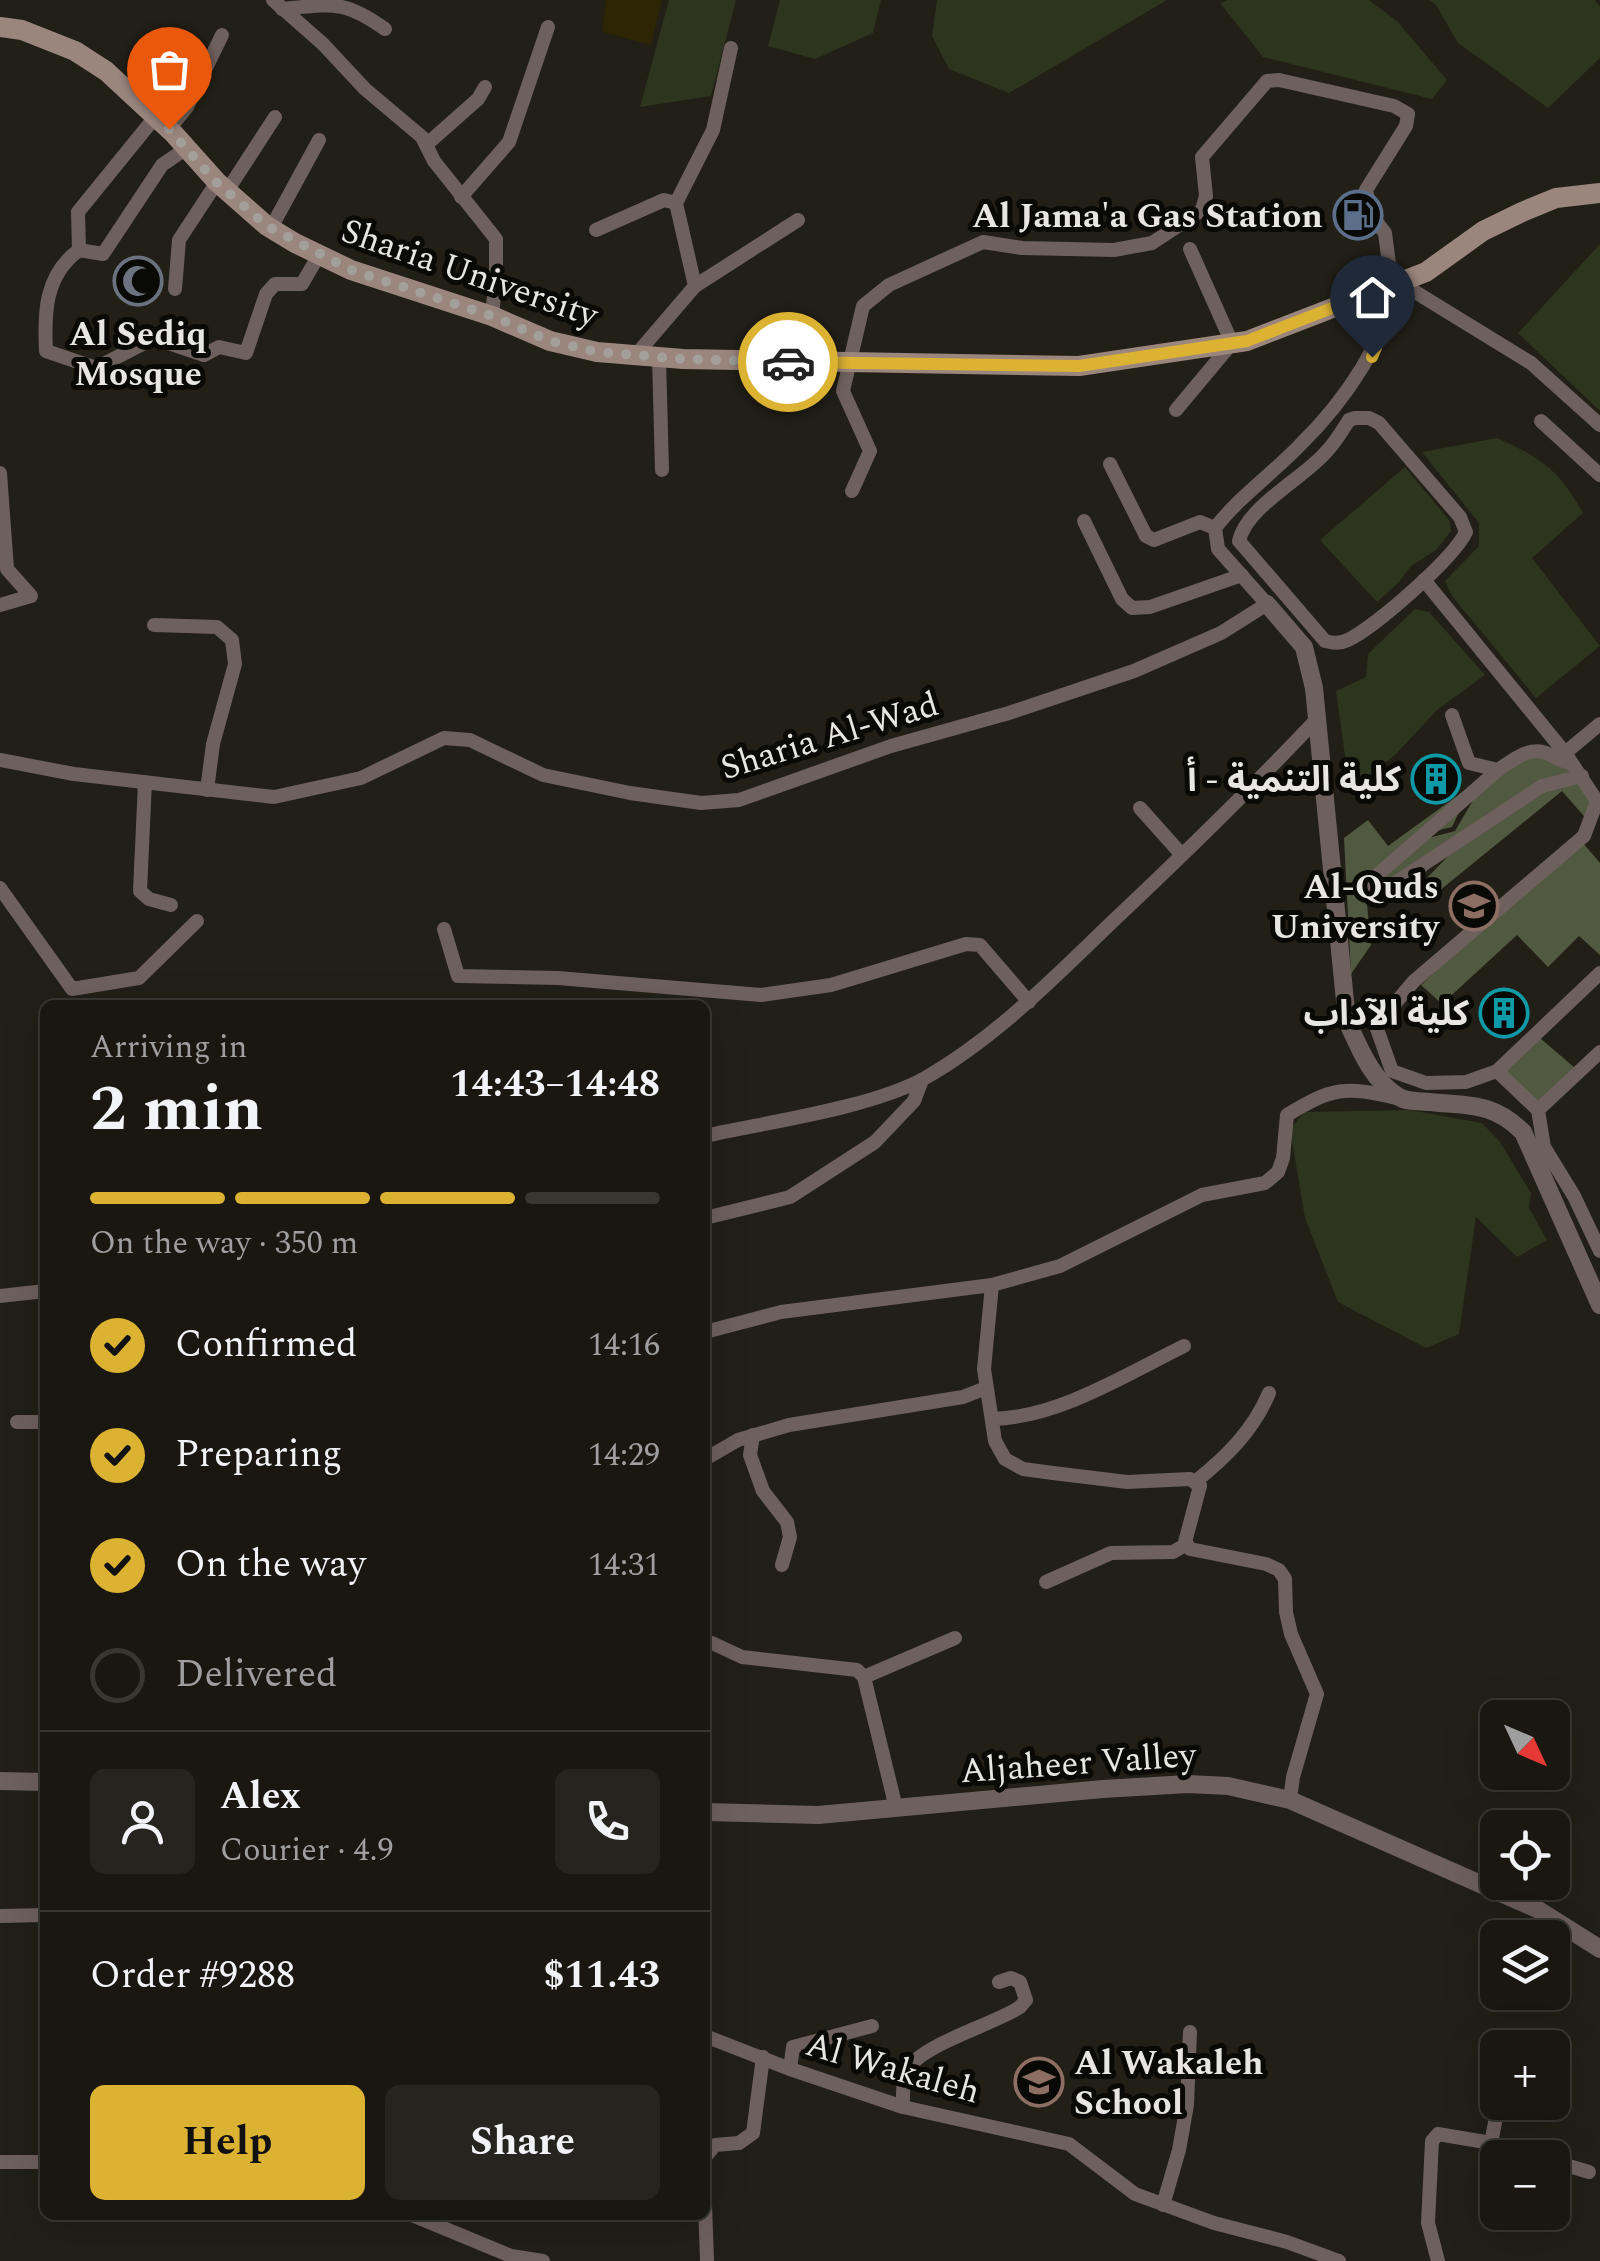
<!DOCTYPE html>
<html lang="en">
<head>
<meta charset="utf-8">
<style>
  body { margin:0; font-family:Spectral,"Noto Sans Arabic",serif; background:#26241e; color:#f1f3f6; height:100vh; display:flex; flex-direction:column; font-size:38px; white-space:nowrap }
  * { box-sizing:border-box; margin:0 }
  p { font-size:32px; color:#9f9f9f }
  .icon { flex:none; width:55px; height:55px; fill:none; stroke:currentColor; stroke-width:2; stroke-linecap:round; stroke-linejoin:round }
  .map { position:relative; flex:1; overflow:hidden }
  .details { position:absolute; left:40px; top:1000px; width:670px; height:1220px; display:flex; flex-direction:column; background:#191710; border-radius:15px; box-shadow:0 10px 40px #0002,0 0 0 2px #373630 }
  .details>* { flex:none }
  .needle { width:65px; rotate:134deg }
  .buttons { position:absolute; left:1480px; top:1700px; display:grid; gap:20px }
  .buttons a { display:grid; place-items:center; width:90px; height:90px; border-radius:15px; background:#191710; box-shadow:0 10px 40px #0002,0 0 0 2px #373630; font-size:50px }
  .pin { position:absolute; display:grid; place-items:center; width:85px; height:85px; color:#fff; margin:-102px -42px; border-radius:50% 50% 50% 0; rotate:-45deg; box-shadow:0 0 10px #0007 }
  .pin .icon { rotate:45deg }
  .courier { position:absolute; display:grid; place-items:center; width:100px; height:100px; margin:-50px; border:8px solid #dcb233; border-radius:50%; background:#fff; color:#222; box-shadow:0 2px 12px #0007 }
  .headline em { font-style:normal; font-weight:700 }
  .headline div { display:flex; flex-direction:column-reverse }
  .headline { display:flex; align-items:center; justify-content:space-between; height:170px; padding:0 50px }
  h1 { font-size:65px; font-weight:700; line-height:75px }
  .bar { display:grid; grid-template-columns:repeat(4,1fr); gap:15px 10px; align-content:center; height:120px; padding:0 50px }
  .bar i { height:12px; border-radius:8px; background:#373630 }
  .bar .active { background:#dcb233 }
  .bar p { grid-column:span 4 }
  .line { display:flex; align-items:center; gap:25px; padding:0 50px; border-top:2px solid #373630 }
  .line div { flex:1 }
  .round { display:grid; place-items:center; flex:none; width:105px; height:105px; border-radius:15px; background:#26241e }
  ol { padding:0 50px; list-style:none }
  li { display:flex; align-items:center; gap:30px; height:110px }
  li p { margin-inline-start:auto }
  li .icon { padding:10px; border-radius:50%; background:#dcb233; color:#111; stroke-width:4 }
  li:last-child { color:#9f9f9f }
  li i { width:55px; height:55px; border:5px solid #373630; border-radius:50% }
  .button { display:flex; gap:20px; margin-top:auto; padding:20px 50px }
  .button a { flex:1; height:115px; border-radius:15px; background:#dcb233; color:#111; font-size:40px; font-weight:700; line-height:115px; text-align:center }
  .button a+a { background:#26241e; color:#f1f3f6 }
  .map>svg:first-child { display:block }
  .green { fill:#2e351f }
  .forest { fill:#515940 }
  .sand { fill:#2d2504 }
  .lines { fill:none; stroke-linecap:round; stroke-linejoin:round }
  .minor { stroke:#6e605c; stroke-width:14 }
  .tertiary { stroke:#6e605c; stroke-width:18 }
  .secondary { stroke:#9b867e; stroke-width:20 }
  .done { stroke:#a2a099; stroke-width:10; stroke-dasharray:0 18 }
  .route { stroke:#dcb233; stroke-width:12 }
  .labels { text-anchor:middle; stroke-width:10; stroke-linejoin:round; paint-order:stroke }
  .poi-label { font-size:35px; font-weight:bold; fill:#e7e6e0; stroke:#090906; text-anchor:end }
  .street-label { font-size:35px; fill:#e7e6e0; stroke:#090906 }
</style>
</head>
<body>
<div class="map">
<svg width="1600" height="2261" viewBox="0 0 1600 2261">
  <rect width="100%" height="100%" fill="#211f16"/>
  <!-- green -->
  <g class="green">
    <polygon points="669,0 736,0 711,96 640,107"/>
    <polygon points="780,0 881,0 873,33 815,59 768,46"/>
    <polygon points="937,0 1167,0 1009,93 949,69 932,36"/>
    <polygon points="1228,0 1369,0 1398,22 1447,80 1432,99 1263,57 1220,3"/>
    <polygon points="1429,0 1595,0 1600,7 1600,58 1548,108 1458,43 1436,5"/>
    <polygon points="1600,244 1600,411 1518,333"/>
    <path d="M1497,438c45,20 62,32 86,75l-51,45 68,88 -64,52 -84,-102 -7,-15 34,-35v-23l-57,-71z"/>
    <polygon points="1405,467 1449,520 1451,531 1436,550 1411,566 1399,582 1377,602 1320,540"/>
    <polygon points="1415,609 1429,612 1485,675 1437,710 1396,754 1350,792 1336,691 1366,677 1368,654"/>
    <polygon points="1410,1110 1482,1123 1500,1142 1531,1193 1529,1208 1547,1240 1517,1257 1476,1217 1459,1334 1426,1348 1338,1302 1305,1218 1290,1129 1305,1112"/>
  </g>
  <!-- forest -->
  <g class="forest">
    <polygon points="1544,754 1578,775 1456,838 1417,882 1381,890 1372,883 1421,840 1455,831 1489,773"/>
    <polygon points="1580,778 1595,801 1589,822 1562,791 1428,900 1421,884 1461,843 1543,788"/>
    <polygon points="1472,785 1452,827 1419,835 1365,884 1371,945 1351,974 1344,838 1368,820 1388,846"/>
    <polygon points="1583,843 1600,863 1600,955 1579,936 1548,967 1517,935 1442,1004 1421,985 1512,900"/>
    <polygon points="1540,1038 1575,1068 1539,1103 1505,1072"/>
  </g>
  <!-- sand -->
  <polygon class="sand" points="606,0 662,0 651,45 602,32"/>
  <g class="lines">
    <!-- minor -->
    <g class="minor">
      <polyline points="273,0 323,44 365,89 422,137 434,161 496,239 496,275 492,316"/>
      <path d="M282,9c52,-5 62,-9 103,20"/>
      <polyline points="169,129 187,107 222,35"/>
      <polyline points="426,145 478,99 485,87"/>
      <path d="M187,148l-25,17 -59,89 -24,-4c-34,25 -35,62 -33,101l50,17 58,-30 50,17 15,-8 27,6 20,-59 9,-10h27l17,-29"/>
      <polyline points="227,191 275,117"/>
      <polyline points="461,197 509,142 548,27"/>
      <polyline points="271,228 319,140"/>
      <polyline points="596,230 664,200 676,203"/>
      <polyline points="79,250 78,212 156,116"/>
      <polyline points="1399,282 1531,363 1600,425"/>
      <polyline points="695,286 798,220"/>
      <polyline points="175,289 179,240 217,182"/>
      <polyline points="635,356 695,286 676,203 713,130 731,48"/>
      <polyline points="659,357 662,470"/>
      <polyline points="1176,410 1232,343 1190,249"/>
      <path d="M1355,418h14l10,5 81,94 6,15c-13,27 -91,95 -118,108 -9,4 -14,3 -23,1l-86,-100c8,-35 64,-62 87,-89 9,-9 16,-21 23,-32z"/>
      <polyline points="1541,421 1600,475"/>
      <polyline points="1110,464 1146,536 1154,540 1200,522 1215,528"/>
      <polyline points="0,473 7,569 31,596 0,605"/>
      <polyline points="852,491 870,451 843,391 863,306 889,285 983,242 1022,248 1114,250 1152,243 1202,210 1206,196 1202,157 1267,81 1279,80 1394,106 1408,114 1406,126 1366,190 1372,216 1385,233 1389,264 1399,282"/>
      <polyline points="1084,521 1122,599 1132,608 1150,607 1242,575"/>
      <polyline points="1424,580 1565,753"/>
      <polyline points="154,625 217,627 232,640 235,664 213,744 207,790"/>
      <path d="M1452,715l17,48 29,7c14,-9 31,-24 48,-17 10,4 13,8 25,10"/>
      <polyline points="1600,724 1565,753 1597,801 1584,836 1414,981 1376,1026 1392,1071 1426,1083 1466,1082 1497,1071 1600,973"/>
      <path d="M0,760l74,14 200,23 87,-19 83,-40 26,2 73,35 87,18 71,10 38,-3 152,-54 118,-33 125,-42 87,-38 46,-29 -49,-55 -3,-21c24,-31 57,-54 84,-82 47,-46 83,-101 100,-164"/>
      <polyline points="1498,770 1368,883 1380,893 1542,786 1582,776"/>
      <polyline points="145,782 140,891 149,899 171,905"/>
      <polyline points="1140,808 1182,855"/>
      <polyline points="0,888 72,989 139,978 197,921"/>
      <polyline points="444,929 458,976 558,978 761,995 831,985 966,944 980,945 1029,1002"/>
      <polyline points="1600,1052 1538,1110 1544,1147 1574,1196 1600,1251"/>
      <polyline points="1497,1071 1538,1110"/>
      <path d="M705,1136c62,-14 166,-28 220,-58 70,-40 128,-99 186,-155 70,-66 139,-133 205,-203"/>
      <polyline points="705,1218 790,1197 875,1142 914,1101 922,1080"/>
      <polyline points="992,1285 984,1369 995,1441 1005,1459 1023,1469 1053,1473 1127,1482 1190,1479 1200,1486 1185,1542 1190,1549 1266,1564 1279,1570 1285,1579 1286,1612 1291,1634 1317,1694 1293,1777 1290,1800"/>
      <polyline points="0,1296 45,1291"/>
      <path d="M705,1332l76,-20 211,-27 68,-19 142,-71 63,-12 13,-11 5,-14 4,-43c46,-28 58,-29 109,-17"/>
      <path d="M993,1419c66,-2 132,-44 191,-73"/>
      <polyline points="17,1422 45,1422"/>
      <polyline points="753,1435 750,1455 763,1491 787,1522 790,1537 782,1565"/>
      <polyline points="705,1459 738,1440 789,1425 963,1397 986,1388"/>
      <path d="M1195,1482c31,-25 58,-51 74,-89"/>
      <polyline points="1046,1582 1111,1553 1173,1552 1187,1544"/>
      <polyline points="712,1643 742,1657 857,1670 864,1677 896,1808"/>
      <polyline points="864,1677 955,1638"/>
      <polyline points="0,1916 45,1915"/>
      <polyline points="705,2036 790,2069 903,2107 1069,2144 1135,2194 1214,2223 1287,2242 1339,2261"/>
      <polyline points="790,2069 793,2047 872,2026"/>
      <path d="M903,2107c0,-13 -1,-28 6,-39 14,-24 86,-44 111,-61l6,-7 -6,-18 -9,-4 -12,4"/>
      <polyline points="1491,2143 1540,2158"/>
      <polyline points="705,2157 715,2145 739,2143 753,2133 763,2057"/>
      <polyline points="1552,2161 1589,2172"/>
      <polyline points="0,2162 45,2162"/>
      <polyline points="705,2204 707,2261"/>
      <polyline points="1163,2205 1179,2150 1187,2105 1190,2032"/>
      <polyline points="412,2215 511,2256 543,2261"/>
      <polyline points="1438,2261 1428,2223 1432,2141 1438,2134 1491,2143 1499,2102"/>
    </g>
    <!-- tertiary -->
    <g class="tertiary">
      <path d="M1267,604l37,43 10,41 33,333c12,26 25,60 52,76 8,5 21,4 30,5 41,4 63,0 94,30l77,173"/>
      <polyline points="0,1781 45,1782"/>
      <polyline points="705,1812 818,1815 1103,1789 1188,1784 1228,1786 1290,1800 1537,1909 1600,1949"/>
    </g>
    <!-- secondary -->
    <polyline class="secondary" points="0,27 22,30 75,51 106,71 174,134 217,182 267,226 295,243 351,270 492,316 550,341 597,352 683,359 1079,366 1247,341 1426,272 1483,231 1522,212 1556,198 1600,193"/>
  </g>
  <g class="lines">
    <!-- done -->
    <polyline class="done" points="169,129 216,182 267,226 351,270 492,316 550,341 597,352 683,359 788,362"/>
    <!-- route -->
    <polyline class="route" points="788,362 1079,366 1247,341 1399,282 1390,314 1372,357"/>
  </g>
  <!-- icons -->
  <defs>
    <g id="fuel-ring" transform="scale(2.5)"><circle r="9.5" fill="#090906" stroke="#5c6f8a" stroke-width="1.5"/><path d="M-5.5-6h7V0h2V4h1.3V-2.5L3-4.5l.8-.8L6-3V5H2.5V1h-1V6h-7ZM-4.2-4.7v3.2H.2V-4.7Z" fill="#5c6f8a"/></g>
    <g id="mosque-ring" transform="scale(2.5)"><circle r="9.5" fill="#090906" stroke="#6b7280" stroke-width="1.5"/><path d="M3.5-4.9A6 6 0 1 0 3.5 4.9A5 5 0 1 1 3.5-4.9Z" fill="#6b7280"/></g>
    <g id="building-ring" transform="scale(2.5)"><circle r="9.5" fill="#090906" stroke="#0f9aa8" stroke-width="1.5"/><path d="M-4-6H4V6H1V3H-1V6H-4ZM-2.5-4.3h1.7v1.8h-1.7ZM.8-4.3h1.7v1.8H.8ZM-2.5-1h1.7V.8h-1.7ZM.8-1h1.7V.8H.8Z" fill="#0f9aa8"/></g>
    <g id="university-ring" transform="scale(2.5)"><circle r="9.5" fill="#090906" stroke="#8d6e63" stroke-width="1.5"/><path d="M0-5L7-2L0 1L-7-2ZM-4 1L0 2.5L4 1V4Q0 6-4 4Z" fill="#8d6e63"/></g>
    <g id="school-ring" transform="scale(2.5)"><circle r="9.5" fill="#090906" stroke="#8d6e63" stroke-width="1.5"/><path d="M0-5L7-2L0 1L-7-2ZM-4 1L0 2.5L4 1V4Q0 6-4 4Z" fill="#8d6e63"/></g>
  </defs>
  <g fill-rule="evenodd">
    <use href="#fuel-ring" x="1358" y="215"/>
    <use href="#mosque-ring" x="138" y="281"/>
    <use href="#building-ring" x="1436" y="779"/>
    <use href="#university-ring" x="1474" y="906"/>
    <use href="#building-ring" x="1504" y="1013"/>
    <use href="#school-ring" x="1039" y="2082"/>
  </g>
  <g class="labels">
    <!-- poi labels -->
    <g class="poi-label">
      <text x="1323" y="227">Al Jama'a Gas Station</text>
      <text x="138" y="345" text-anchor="middle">Al Sediq<tspan x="138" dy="40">Mosque</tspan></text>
      <text x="1401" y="791">كلية التنمية - أ</text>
      <text x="1439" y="898">Al-Quds<tspan x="1439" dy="40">University</tspan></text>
      <text x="1469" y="1025">كلية الآداب</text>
      <text x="1074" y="2074" text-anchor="start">Al Wakaleh<tspan x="1074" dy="40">School</tspan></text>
    </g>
    <!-- street labels -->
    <g class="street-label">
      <text transform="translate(470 272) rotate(19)" y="12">Sharia University</text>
      <text transform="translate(829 735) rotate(-17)" y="12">Sharia Al-Wad</text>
      <text transform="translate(1078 1762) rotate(-4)" y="12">Aljaheer Valley</text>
      <text transform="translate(893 2067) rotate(16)" y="12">Al Wakaleh</text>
    </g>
  </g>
</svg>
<div class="buttons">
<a><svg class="needle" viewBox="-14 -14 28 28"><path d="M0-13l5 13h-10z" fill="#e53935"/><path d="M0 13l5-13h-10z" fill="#9f9f9f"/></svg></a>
<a><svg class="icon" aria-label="locate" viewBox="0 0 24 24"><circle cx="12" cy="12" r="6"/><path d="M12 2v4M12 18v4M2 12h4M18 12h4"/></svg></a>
<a><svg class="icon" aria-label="layers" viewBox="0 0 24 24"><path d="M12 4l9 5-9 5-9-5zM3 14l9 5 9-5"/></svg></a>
<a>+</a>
<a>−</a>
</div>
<div class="pin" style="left:169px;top:129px;background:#ea580c"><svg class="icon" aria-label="bag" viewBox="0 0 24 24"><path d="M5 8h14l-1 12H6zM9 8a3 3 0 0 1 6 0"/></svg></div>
<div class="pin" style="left:1372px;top:357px;background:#1f2937"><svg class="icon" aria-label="home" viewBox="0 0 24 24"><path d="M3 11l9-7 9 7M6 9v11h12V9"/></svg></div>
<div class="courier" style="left:788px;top:362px"><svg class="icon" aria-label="car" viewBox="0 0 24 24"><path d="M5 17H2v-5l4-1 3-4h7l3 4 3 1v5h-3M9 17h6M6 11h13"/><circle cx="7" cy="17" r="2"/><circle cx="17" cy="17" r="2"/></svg></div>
<section class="details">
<div class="headline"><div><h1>2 min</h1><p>Arriving in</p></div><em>14:43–14:48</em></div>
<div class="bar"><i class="active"></i><i class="active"></i><i class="active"></i><i></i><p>On the way · 350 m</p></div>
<ol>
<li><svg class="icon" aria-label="check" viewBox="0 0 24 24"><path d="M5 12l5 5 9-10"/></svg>Confirmed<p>14:16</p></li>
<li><svg class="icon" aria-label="check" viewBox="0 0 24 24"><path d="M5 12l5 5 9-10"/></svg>Preparing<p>14:29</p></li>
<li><svg class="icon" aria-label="check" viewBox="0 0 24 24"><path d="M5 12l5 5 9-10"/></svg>On the way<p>14:31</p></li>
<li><i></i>Delivered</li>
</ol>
<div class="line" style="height:180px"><a class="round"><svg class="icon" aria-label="person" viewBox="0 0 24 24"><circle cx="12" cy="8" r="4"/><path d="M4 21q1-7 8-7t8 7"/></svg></a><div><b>Alex</b><p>Courier · 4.9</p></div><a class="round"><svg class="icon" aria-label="phone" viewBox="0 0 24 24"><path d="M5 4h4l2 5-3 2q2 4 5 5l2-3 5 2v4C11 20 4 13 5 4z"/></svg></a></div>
<div class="line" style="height:130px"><div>Order #9288</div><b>$11.43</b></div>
<div class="button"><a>Help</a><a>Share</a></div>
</section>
</div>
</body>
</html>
